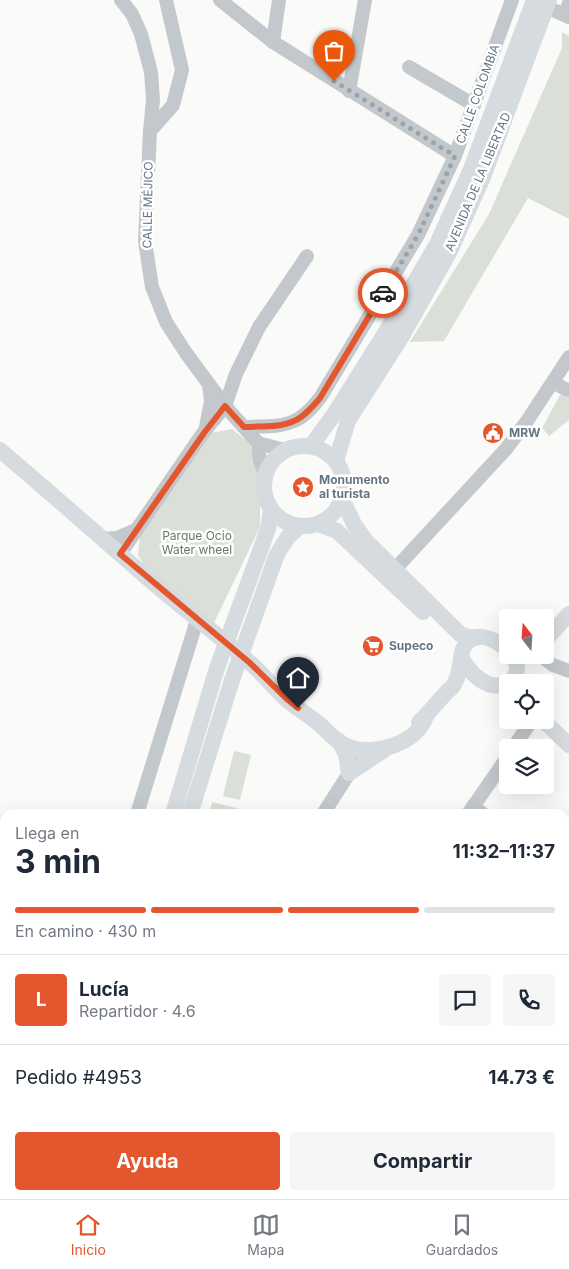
<!DOCTYPE html>
<html lang="es">
<head>
<meta charset="utf-8">
<style>
  body { margin:0; font-family:Inter,sans-serif; background:#f6f6f7; color:#1f2937; height:100vh; display:flex; flex-direction:column; font-size:19px; white-space:nowrap }
  * { box-sizing:border-box; margin:0 }
  p { font-size:16px; color:#747a83 }
  .icon { flex:none; width:28px; height:28px; fill:none; stroke:currentColor; stroke-width:2; stroke-linecap:round; stroke-linejoin:round }
  .map { position:relative; flex:1; overflow:hidden }
  .details { position:absolute; left:0px; top:809px; width:570px; height:391px; display:flex; flex-direction:column; background:#fff; border-radius:15px 15px 0 0; box-shadow:0 5px 20px #0002 }
  .details>* { flex:none }
  .needle { width:32px; rotate:343deg }
  .buttons { position:absolute; left:499px; top:609px; display:grid; gap:10px }
  .buttons a { display:grid; place-items:center; width:55px; height:55px; border-radius:5px; background:#fff; box-shadow:0 5px 20px #0002; font-size:25px }
  .pin { position:absolute; display:grid; place-items:center; width:42px; height:42px; color:#fff; margin:-51px -21px; border-radius:50% 50% 50% 0; rotate:-45deg; box-shadow:0 0 5px #0007 }
  .pin .icon { rotate:45deg }
  .courier { position:absolute; display:grid; place-items:center; width:50px; height:50px; margin:-25px; border:4px solid #e4572e; border-radius:50%; background:#fff; color:#222; box-shadow:0 1px 6px #0007 }
  .head em { font-style:normal; font-weight:700 }
  .head div { display:flex; flex-direction:column-reverse }
  .head { display:flex; align-items:center; justify-content:space-between; height:85px; padding:0 15px }
  h1 { font-size:32px; font-weight:700; line-height:38px }
  .bar { display:grid; grid-template-columns:repeat(4,1fr); gap:8px 5px; align-content:center; height:60px; padding:0 15px }
  .bar i { height:6px; border-radius:4px; background:#e0e1e3 }
  .bar .on { background:#e4572e }
  .bar p { grid-column:span 4 }
  .line { display:flex; align-items:center; gap:12px; padding:0 15px; border-top:1px solid #e0e1e3 }
  .line div { flex:1 }
  .round { display:grid; place-items:center; flex:none; width:52px; height:52px; border-radius:5px; background:#f6f6f7 }
  .cta { display:flex; gap:10px; margin-top:auto; padding:10px 15px }
  .cta a { flex:1; height:58px; border-radius:5px; background:#e4572e; color:#fff; font-size:20px; font-weight:700; line-height:58px; text-align:center }
  .cta a+a { background:#f6f6f7; color:#1f2937 }
  .menu { display:flex; justify-content:space-around; align-items:center; height:70px; border-top:1px solid #e0e1e3; background:#fff; font-size:14px; color:#747a83 }
  .menu a { display:grid; justify-items:center; gap:2px }
  .menu .on { color:#e4572e }
  .map>svg:first-child { display:block }
  .green { fill:#dadfd7 }
  .lines { fill:none; stroke-linecap:round; stroke-linejoin:round }
  .minor { stroke:#c3c8cc; stroke-width:14 }
  .major { stroke:#d6dbdf; stroke-width:16 }
  .done { stroke:#99a4ac; stroke-width:5; stroke-dasharray:0 9 }
  .route { stroke:#e4572e; stroke-width:6 }
  .labels { text-anchor:middle; stroke-width:5; stroke-linejoin:round; paint-order:stroke }
  .street-label { font-size:12px; fill:#657683; stroke:#fff }
  .poi-label { font-size:12px; font-weight:bold; fill:#657683; stroke:#fff; text-anchor:start }
  .park-label { font-size:12px; fill:#687a64; stroke:#fff }
</style>
</head>
<body>
<div class="map">
<svg width="569" height="1199" viewBox="0 0 569 1199">
  <rect width="100%" height="100%" fill="#fafaf8"/>
  <!-- green -->
  <g class="green">
    <polygon points="562,32 569,36 569,219 528,198 444,341 410,342 489,214 562,48"/>
    <polygon points="560,395 569,397 569,420 549,436 542,428"/>
    <polygon points="232,429 250,443 260,480 260,527 214,623 145,567 138,555 140,536 211,433"/>
    <polygon points="234,751 251,755 240,800 223,796"/>
    <polygon points="212,802 244,810 244,814 209,814"/>
    <polygon points="0,997 5,999 5,1015 0,1028"/>
    <polygon points="412,1195 464,1195 468,1199 415,1199"/>
  </g>
  <g class="lines">
    <!-- minor -->
    <g class="minor">
      <polyline points="121,0 132,14 141,34 151,72 153,100 150,131 145,241 152,287 166,322 186,353 225,406 258,443 260,460 265,475"/>
      <polyline points="220,0 273,42 455,156"/>
      <polyline points="538,3 569,17"/>
      <polyline points="565,15 569,3"/>
      <polyline points="273,42 279,0"/>
      <polyline points="409,67 474,105"/>
      <polyline points="349,91 365,0"/>
      <polyline points="150,131 173,105 182,70 166,0"/>
      <polyline points="553,382 565,389 569,390"/>
      <polyline points="206,427 211,401 209,384"/>
      <path d="M244,427c16,-1 35,1 50,-6 11,-4 19,-15 26,-23l98,-163 37,-79 57,-156"/>
      <polyline points="258,443 284,450"/>
      <polyline points="102,539 117,538 136,530"/>
      <polyline points="120,554 203,433 225,406 236,374 259,327 307,256"/>
      <polyline points="395,569 506,449 527,421 569,357"/>
      <polyline points="540,655 553,665 569,671"/>
      <polyline points="513,748 532,720"/>
      <polyline points="473,806 483,814"/>
      <polyline points="137,814 197,620"/>
      <polyline points="323,814 355,764"/>
      <polyline points="468,814 508,756"/>
      <polyline points="565,899 569,904"/>
      <polyline points="565,1016 569,1019"/>
      <polyline points="565,1141 569,1146"/>
      <polyline points="0,1191 9,1199"/>
      <polyline points="485,1195 488,1199"/>
      <polyline points="24,1199 25,1195"/>
      <polyline points="271,1199 273,1195"/>
    </g>
    <!-- major -->
    <g class="major">
      <circle cx="304" cy="486" r="40"/>
      <polyline points="311,446 335,413 387,330 437,244 471,169 534,0"/>
      <path d="M0,450c53,45 105,91 158,137 30,25 61,49 90,74 14,12 25,26 38,38 10,9 23,16 33,25 10,8 17,19 30,23 26,9 68,-3 77,-31"/>
      <polyline points="336,461 348,421 402,336 451,249 483,177 549,0"/>
      <polyline points="342,499 354,524 366,541 460,634 468,637 476,638"/>
      <polyline points="318,524 337,531 423,612"/>
      <polyline points="545,640 569,614"/>
      <path d="M462,659c10,16 25,32 46,25"/>
      <path d="M510,682c9,-9 9,-16 2,-27"/>
      <polyline points="543,720 569,745"/>
      <path d="M419,722c10,-8 17,-19 26,-28 2,-3 6,-5 8,-8 9,-14 6,-25 10,-37 9,-22 33,-10 45,2"/>
      <polyline points="339,741 346,754 349,773 384,750"/>
      <polyline points="173,814 217,668 268,529 271,509"/>
      <polyline points="190,814 232,680 277,554 288,537 300,526"/>
      <polyline points="66,1199 67,1195"/>
      <polyline points="78,1199 79,1195"/>
    </g>
  </g>
  <g class="lines">
    <!-- done -->
    <polyline class="done" points="334,81 455,156 418,235 383,293"/>
    <!-- route -->
    <path class="route" d="M298,708l-10,-8 -38,-37 -130,-109 84,-121 21,-27 19,21c16,-1 35,1 50,-6 10,-4 19,-15 26,-23l63,-105"/>
  </g>
  <!-- icons -->
  <defs>
    <g id="civic-disc" transform="scale(1.125)"><circle r="9.5" fill="#e4572e" stroke="#fff"/><path d="M-.6-6.5H3V-4.5H.6V-3L4-1V1h2V6H-6V1h2V-1L-.6-3ZM-1.2 2.5V6h2.4V2.5Z" fill="#fff"/></g>
    <g id="sight-disc" transform="scale(1.125)"><circle r="9.5" fill="#e4572e" stroke="#fff"/><path d="M0-6L1.8-2.2L6-1.7L2.9 1.2L3.7 5.4L0 3.3L-3.7 5.4L-2.9 1.2L-6-1.7L-1.8-2.2Z" fill="#fff"/></g>
    <g id="supermarket-disc" transform="scale(1.125)"><circle r="9.5" fill="#e4572e" stroke="#fff"/><path d="M-6-5.5h2.5l.6 2H6L4.5 2H-2.5L-4.4-4H-6ZM-1.5 3.2a1.3 1.3 0 1 0 .1 0ZM3 3.2a1.3 1.3 0 1 0 .1 0Z" fill="#fff"/></g>
  </defs>
  <g fill-rule="evenodd">
    <use href="#civic-disc" x="493" y="433"/>
    <use href="#sight-disc" x="303" y="487"/>
    <use href="#supermarket-disc" x="373" y="646"/>
  </g>
  <g class="labels">
    <!-- street labels -->
    <g class="street-label">
      <text transform="translate(478 94) rotate(-70)" y="4">CALLE COLOMBIA</text>
      <text transform="translate(478 182) rotate(-67)" y="4">AVENIDA DE LA LIBERTAD</text>
      <text transform="translate(148 205) rotate(-89)" y="4">CALLE MÉJICO</text>
    </g>
    <!-- poi labels -->
    <g class="poi-label">
      <text x="509" y="437">MRW</text>
      <text x="319" y="484">Monumento<tspan x="319" dy="14">al turista</tspan></text>
      <text x="389" y="650">Supeco</text>
    </g>
    <!-- park labels -->
    <g class="park-label">
      <text x="197" y="540">Parque Ocio<tspan x="197" dy="14">Water wheel</tspan></text>
    </g>
  </g>
</svg>
<div class="buttons">
<a><svg class="needle" viewBox="-14 -14 28 28"><path d="M0-13l5 13h-10z" fill="#e53935"/><path d="M0 13l5-13h-10z" fill="#747a83"/></svg></a>
<a><svg class="icon" aria-label="locate" viewBox="0 0 24 24"><circle cx="12" cy="12" r="6"/><path d="M12 2v4M12 18v4M2 12h4M18 12h4"/></svg></a>
<a><svg class="icon" aria-label="layers" viewBox="0 0 24 24"><path d="M12 4l9 5-9 5-9-5zM3 14l9 5 9-5"/></svg></a>
</div>
<div class="pin" style="left:334px;top:81px;background:#ea580c"><svg class="icon" aria-label="bag" viewBox="0 0 24 24"><path d="M5 8h14l-1 12H6zM9 8a3 3 0 0 1 6 0"/></svg></div>
<div class="pin" style="left:298px;top:708px;background:#1f2937"><svg class="icon" aria-label="home" viewBox="0 0 24 24"><path d="M3 11l9-7 9 7M6 9v11h12V9"/></svg></div>
<div class="courier" style="left:383px;top:293px"><svg class="icon" aria-label="car" viewBox="0 0 24 24"><path d="M5 17H2v-5l4-1 3-4h7l3 4 3 1v5h-3M9 17h6M6 11h13"/><circle cx="7" cy="17" r="2"/><circle cx="17" cy="17" r="2"/></svg></div>
<section class="details">
<div class="head"><div><h1>3 min</h1><p>Llega en</p></div><em>11:32–11:37</em></div>
<div class="bar"><i class="on"></i><i class="on"></i><i class="on"></i><i></i><p>En camino · 430 m</p></div>
<div class="line" style="height:90px"><b class="round" style="background:#e4572e;color:#fff">L</b><div><b>Lucía</b><p>Repartidor · 4.6</p></div><a class="round"><svg class="icon" aria-label="chat" viewBox="0 0 24 24"><path d="M4 5h16v11H9l-5 4z"/></svg></a><a class="round"><svg class="icon" aria-label="phone" viewBox="0 0 24 24"><path d="M5 4h4l2 5-3 2q2 4 5 5l2-3 5 2v4C11 20 4 13 5 4z"/></svg></a></div>
<div class="line" style="height:65px"><div>Pedido #4953</div><b>14.73 €</b></div>
<div class="cta"><a>Ayuda</a><a>Compartir</a></div>
</section>
</div>
<nav class="menu">
<a class="on"><svg class="icon" aria-label="home" viewBox="0 0 24 24"><path d="M3 11l9-7 9 7M6 9v11h12V9"/></svg>Inicio</a>
<a><svg class="icon" aria-label="map" viewBox="0 0 24 24"><path d="M3 6l6-2 6 2 6-2v14l-6 2-6-2-6 2zM9 4v14M15 6v14"/></svg>Mapa</a>
<a><svg class="icon" aria-label="saved" viewBox="0 0 24 24"><path d="M7 4h10v16l-5-4-5 4z"/></svg>Guardados</a>
</nav>
</body>
</html>
